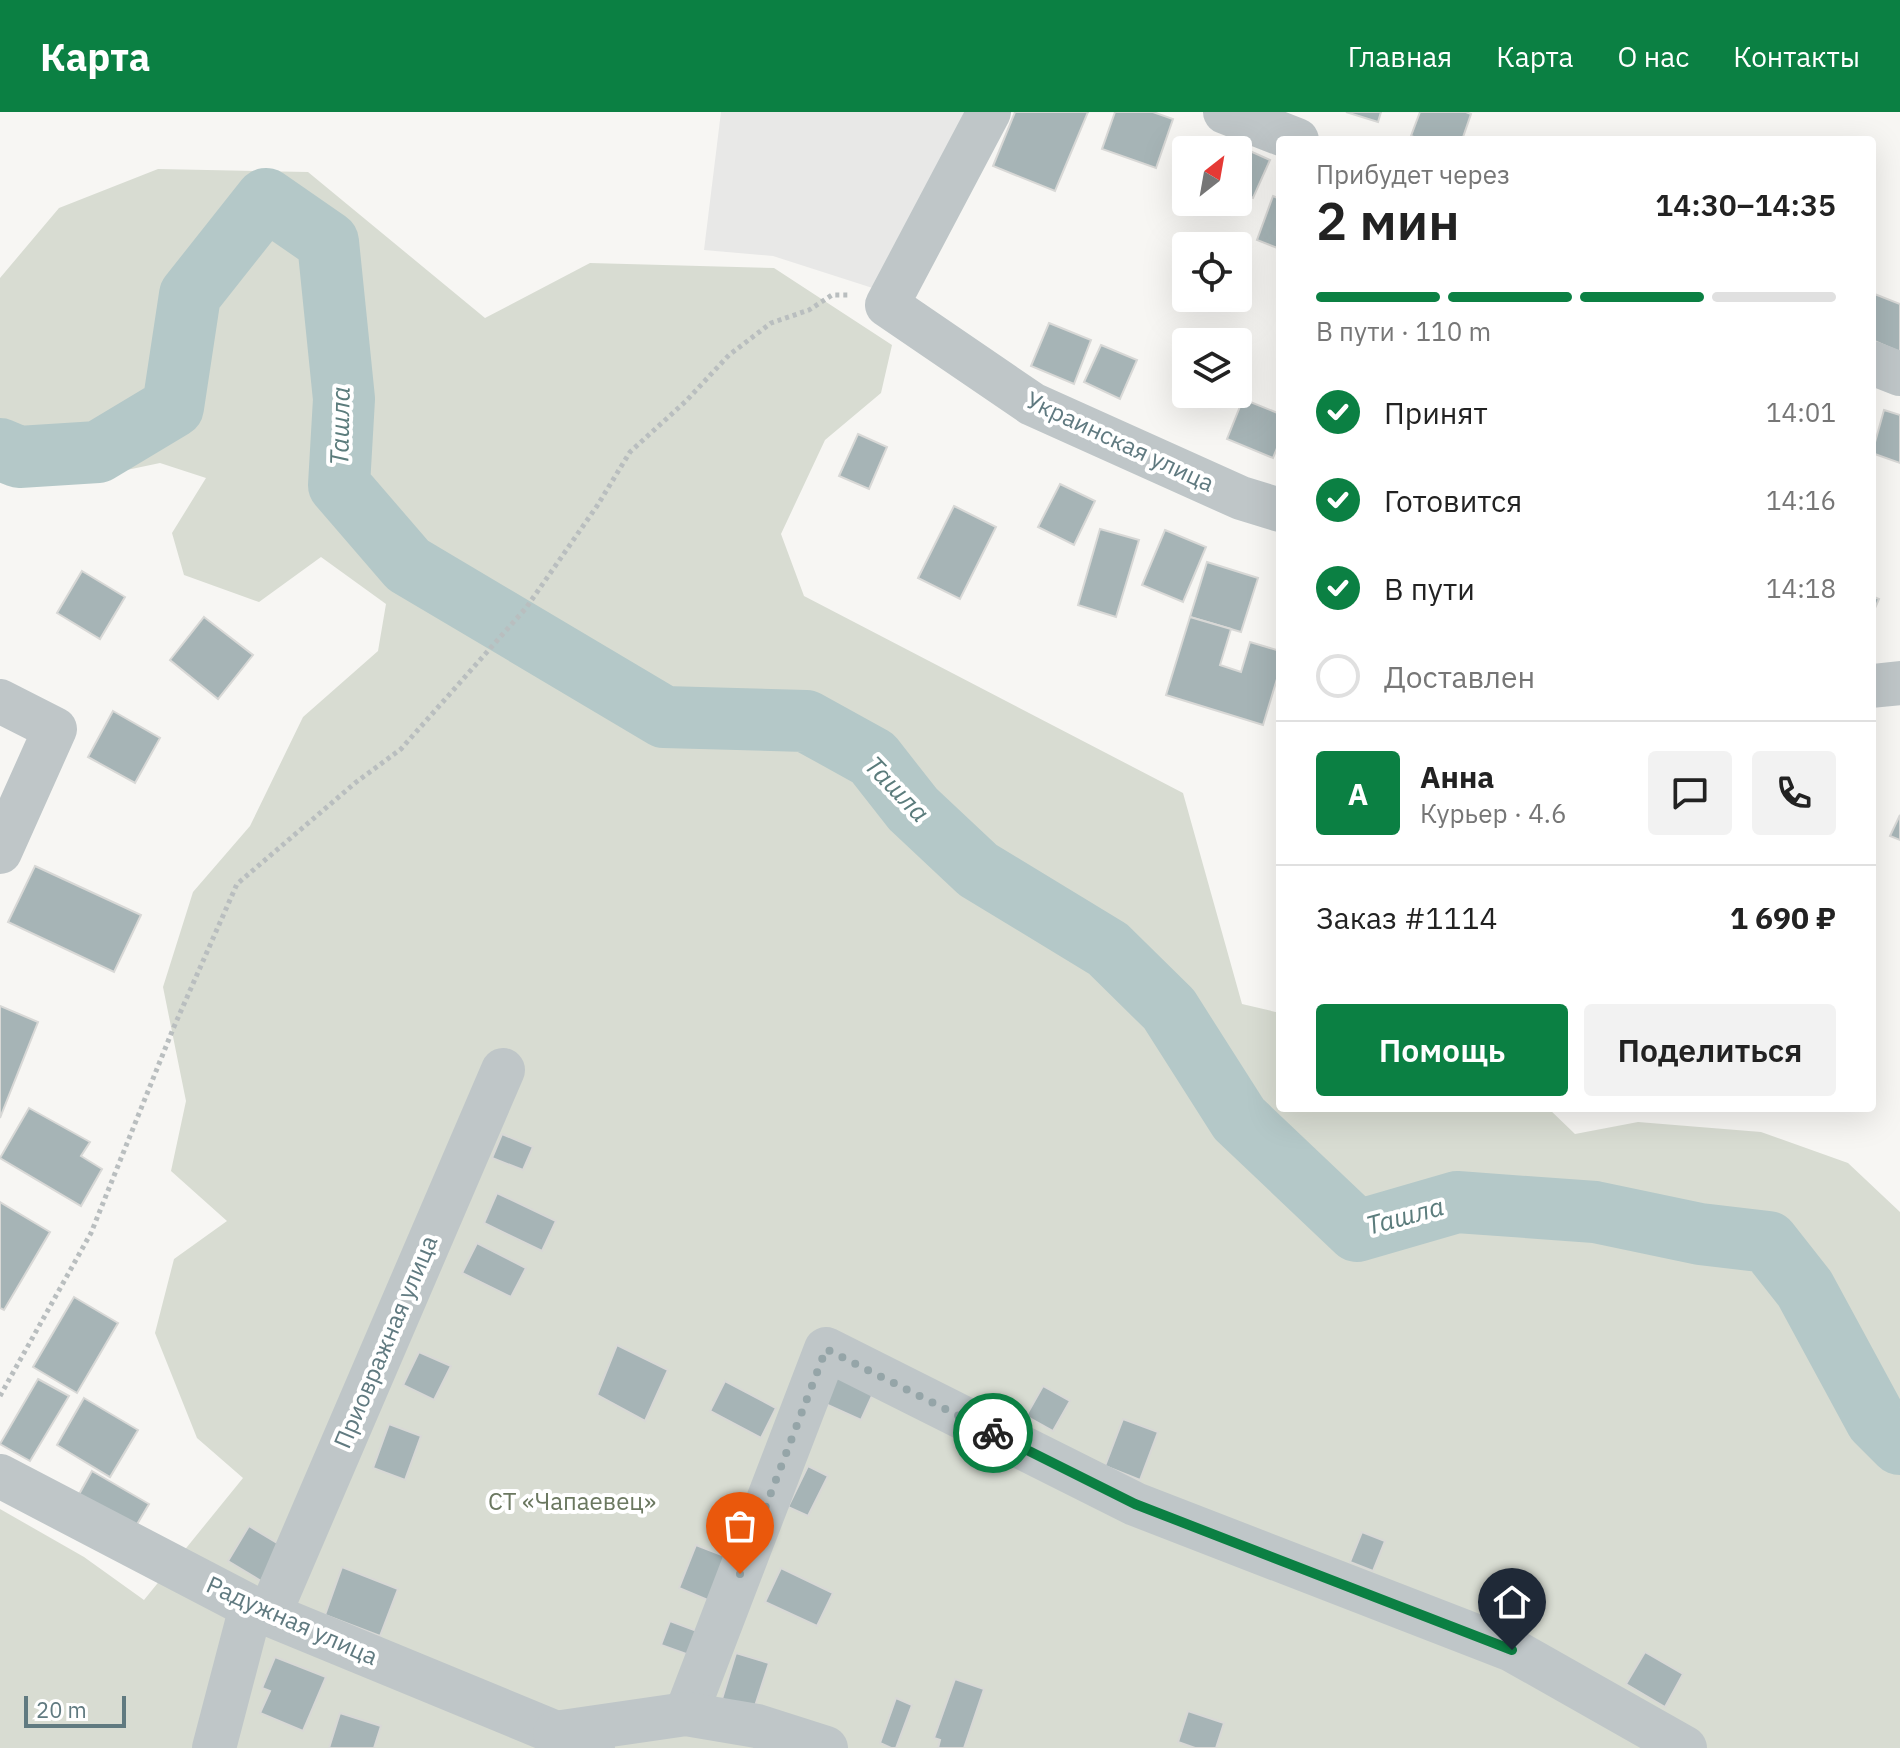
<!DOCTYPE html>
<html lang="ru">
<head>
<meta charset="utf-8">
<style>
  body { margin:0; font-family:"IBM Plex Sans",sans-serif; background:#f2f2f2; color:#222; height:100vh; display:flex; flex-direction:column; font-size:30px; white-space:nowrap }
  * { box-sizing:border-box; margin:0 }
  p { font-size:26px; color:#767676 }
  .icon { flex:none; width:44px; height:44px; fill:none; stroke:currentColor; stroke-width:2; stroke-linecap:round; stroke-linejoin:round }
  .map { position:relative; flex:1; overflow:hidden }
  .sheet { position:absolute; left:1276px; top:24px; width:600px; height:976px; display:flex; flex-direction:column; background:#fff; border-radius:8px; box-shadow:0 8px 32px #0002 }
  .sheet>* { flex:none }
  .needle { width:52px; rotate:31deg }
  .controls { position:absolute; left:1172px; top:24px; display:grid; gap:16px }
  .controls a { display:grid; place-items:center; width:80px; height:80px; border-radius:8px; background:#fff; box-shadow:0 8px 32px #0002; font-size:40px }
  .scale { position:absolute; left:24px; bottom:20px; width:102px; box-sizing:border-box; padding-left:8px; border:4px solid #607a80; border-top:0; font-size:22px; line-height:28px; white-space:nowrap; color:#607a80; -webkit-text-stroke:6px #fff; paint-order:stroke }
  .pin { position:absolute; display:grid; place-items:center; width:68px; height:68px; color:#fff; margin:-82px -34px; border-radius:50% 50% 50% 0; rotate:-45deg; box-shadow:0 0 8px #0007 }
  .pin .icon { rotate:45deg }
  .courier { position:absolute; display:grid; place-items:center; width:80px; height:80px; margin:-40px; border:6px solid #0b8043; border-radius:50%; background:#fff; color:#222; box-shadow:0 2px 10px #0007 }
  .headline em { font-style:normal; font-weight:600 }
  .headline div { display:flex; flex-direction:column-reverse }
  .headline { display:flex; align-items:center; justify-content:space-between; height:136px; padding:0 40px }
  h1 { font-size:52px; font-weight:600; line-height:60px }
  .bar { display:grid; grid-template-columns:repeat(4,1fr); gap:12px 8px; align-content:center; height:96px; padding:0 40px }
  .bar i { height:10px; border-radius:6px; background:#e0e0e0 }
  .bar .selected { background:#0b8043 }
  .bar p { grid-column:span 4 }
  .line { display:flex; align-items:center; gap:20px; padding:0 40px; border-top:2px solid #e0e0e0 }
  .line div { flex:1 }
  .round { display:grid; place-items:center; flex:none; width:84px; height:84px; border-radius:8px; background:#f2f2f2 }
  ol { padding:0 40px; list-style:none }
  li { display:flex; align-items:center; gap:24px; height:88px }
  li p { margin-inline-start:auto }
  li .icon { padding:8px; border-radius:50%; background:#0b8043; color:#fff; stroke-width:4 }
  li:last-child { color:#767676 }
  li i { width:44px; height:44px; border:4px solid #e0e0e0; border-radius:50% }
  .action { display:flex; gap:16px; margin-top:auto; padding:16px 40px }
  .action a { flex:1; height:92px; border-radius:8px; background:#0b8043; color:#fff; font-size:32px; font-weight:600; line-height:92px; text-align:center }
  .action a+a { background:#f2f2f2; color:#222 }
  header { display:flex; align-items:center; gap:48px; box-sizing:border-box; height:112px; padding:0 40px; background:#0b8043; color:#fff }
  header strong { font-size:38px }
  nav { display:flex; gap:44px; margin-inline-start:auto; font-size:28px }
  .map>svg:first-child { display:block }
  .built { fill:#e8e8e7 }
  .green { fill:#d8dcd2 }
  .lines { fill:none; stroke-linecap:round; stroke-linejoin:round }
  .river { stroke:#b4c8c8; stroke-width:62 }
  .building { fill:#a6b4b6; stroke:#d8d8d6; stroke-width:2 }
  .path { stroke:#b9bebf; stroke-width:5; stroke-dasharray:4 4; stroke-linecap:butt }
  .minor { stroke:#bfc6c8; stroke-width:44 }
  .done { stroke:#95a5a8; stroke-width:8; stroke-dasharray:0 14.4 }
  .route { stroke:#0b8043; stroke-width:10 }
  .labels { text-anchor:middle; stroke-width:8; stroke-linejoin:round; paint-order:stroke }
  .street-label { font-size:24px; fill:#607a80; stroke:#fff }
  .park-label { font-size:24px; fill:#6b7860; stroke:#fff }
  .water-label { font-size:26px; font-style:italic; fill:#5b7c7c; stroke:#fff }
</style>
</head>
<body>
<header>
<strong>Карта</strong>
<nav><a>Главная</a><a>Карта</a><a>О нас</a><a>Контакты</a></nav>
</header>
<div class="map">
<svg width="1900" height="1636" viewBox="0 0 1900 1636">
  <rect width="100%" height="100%" fill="#f7f6f3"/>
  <!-- built -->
  <polygon class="built" points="721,0 970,0 885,180 773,144 704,138"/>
  <!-- green -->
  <polygon class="green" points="158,57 308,60 485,206 590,151 774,156 892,233 881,281 825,328 781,422 804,484 1183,681 1242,892 1280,901 1280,996 1548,996 1575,1022 1638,1010 1761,1020 1848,1051 1900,1100 1900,1636 0,1636 0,1397 84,1445 144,1488 243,1366 197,1326 155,1221 174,1147 227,1109 171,1059 186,989 163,875 193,780 250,714 303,605 378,539 386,492 321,445 259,490 184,463 172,421 206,366 160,351 65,371 0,365 0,166 59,96"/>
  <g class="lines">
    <!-- river -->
    <polyline class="river" points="0,337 19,345 98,340 173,295 190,183 266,87 328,130 344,287 339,373 408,453 664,605 806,609 873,646 913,697 978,758 1108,837 1169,897 1239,1007 1357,1119 1457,1090 1595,1100 1700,1122 1768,1130 1805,1177 1876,1308 1900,1332"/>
  </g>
  <!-- building -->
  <g class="building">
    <polygon points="1015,0 1088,0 1055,79 993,54"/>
    <polygon points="1115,0 1153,0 1173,7 1156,56 1102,37"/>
    <polygon points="1346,0 1381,0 1378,10"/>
    <polygon points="1420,0 1466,0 1471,2 1462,28 1422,28 1411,24"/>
    <polygon points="1230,30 1270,48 1253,86 1238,79 1238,38 1226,38"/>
    <polygon points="1273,84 1280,87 1280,137 1257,128"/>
    <polygon points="1872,181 1900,192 1900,240 1872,228"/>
    <polygon points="1049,211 1091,228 1074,272 1031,254"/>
    <polygon points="1101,233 1137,248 1120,287 1084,270"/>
    <polygon points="1243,287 1280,302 1280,329 1273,346 1227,327"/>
    <polygon points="1884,298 1900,303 1900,351 1872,341"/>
    <polygon points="858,322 887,335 869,377 839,364"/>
    <polygon points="1060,372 1095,389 1074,433 1038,415"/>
    <polygon points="954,394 996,415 960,487 918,466"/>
    <polygon points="1100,417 1139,428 1116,505 1078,493"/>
    <polygon points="1165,418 1206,435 1183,490 1142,473"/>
    <polygon points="1207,450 1258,466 1241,520 1190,505"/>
    <polygon points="82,459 125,485 100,527 57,501"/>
    <polygon points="1872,484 1879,487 1872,503"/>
    <polygon points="204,505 253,543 218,587 170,548"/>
    <polygon points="1190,505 1231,517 1220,553 1241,560 1250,530 1280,539 1280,557 1263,613 1166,583"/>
    <polygon points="113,599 160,626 135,671 88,645"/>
    <polygon points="1900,703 1900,728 1890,724"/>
    <polygon points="35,754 141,803 114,860 8,810"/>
    <polygon points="0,894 38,910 0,1006"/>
    <polygon points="29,996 90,1030 81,1044 102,1057 81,1094 0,1046"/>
    <polygon points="502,1022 533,1035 523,1058 492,1046"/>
    <polygon points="497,1081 556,1109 542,1139 484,1111"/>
    <polygon points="0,1090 50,1120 4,1198 0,1196"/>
    <polygon points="477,1131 526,1156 511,1185 462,1161"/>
    <polygon points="74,1185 118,1211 77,1281 33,1255"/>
    <polygon points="617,1233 668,1258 645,1309 597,1283"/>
    <polygon points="419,1240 451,1254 434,1288 403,1273"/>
    <polygon points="837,1255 877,1273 861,1308 821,1290"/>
    <polygon points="38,1267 69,1284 30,1349 0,1332"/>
    <polygon points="725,1269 776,1296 761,1326 710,1299"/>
    <polygon points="1043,1274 1070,1289 1053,1319 1026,1304"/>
    <polygon points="84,1286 138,1318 110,1365 57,1333"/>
    <polygon points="1123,1307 1158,1320 1140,1368 1105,1354"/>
    <polygon points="389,1312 421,1324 405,1368 373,1356"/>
    <polygon points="808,1354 828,1364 808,1404 788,1395"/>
    <polygon points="92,1359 149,1392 133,1419 77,1386"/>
    <polygon points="249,1414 282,1434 261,1469 228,1449"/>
    <polygon points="1362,1420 1385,1429 1373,1459 1350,1450"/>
    <polygon points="696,1433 727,1445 710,1489 679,1476"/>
    <polygon points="342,1455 398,1477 380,1524 325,1503"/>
    <polygon points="781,1456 833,1481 817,1514 765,1490"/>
    <polygon points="670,1509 697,1519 689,1543 661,1533"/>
    <polygon points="1645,1540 1683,1562 1665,1595 1626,1572"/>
    <polygon points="736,1541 769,1551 754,1597 722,1587"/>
    <polygon points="275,1545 326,1565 303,1619 260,1601 270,1579 262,1576"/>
    <polygon points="955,1567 984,1577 964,1636 938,1636 940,1628 934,1626"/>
    <polygon points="896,1586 912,1593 896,1636 891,1636 880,1631"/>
    <polygon points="1188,1599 1224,1611 1216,1636 1195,1636 1178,1630"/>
    <polygon points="340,1601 381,1614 374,1636 329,1636"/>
  </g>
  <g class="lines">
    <!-- path -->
    <polyline class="path" points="0,1284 91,1121 173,917 237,772 355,671 401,637 526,496 597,394 630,340 686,289 729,243 771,211 809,198 832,183 850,183"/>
    <!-- minor -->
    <g class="minor">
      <polyline points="989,0 887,193 1032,292 1241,386 1280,398"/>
      <polyline points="1225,0 1297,28"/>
      <polyline points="1872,251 1900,262"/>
      <polyline points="1872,574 1900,571"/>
      <polyline points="0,589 55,617 0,740"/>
      <polyline points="0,1364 251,1495 593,1636"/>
      <polyline points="269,1503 503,958"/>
      <polyline points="686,1602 826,1237 1135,1392 1512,1538 1685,1636"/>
      <polyline points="555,1621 686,1602 757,1614 826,1636"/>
      <polyline points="214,1636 251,1495"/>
    </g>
  </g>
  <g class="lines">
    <!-- done -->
    <polyline class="done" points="740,1462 826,1237 993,1321"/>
    <!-- route -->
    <polyline class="route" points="993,1321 1135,1392 1512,1538"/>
  </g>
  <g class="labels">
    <!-- street labels -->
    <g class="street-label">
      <text transform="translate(1120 330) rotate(25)" y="8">Украинская улица</text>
      <text transform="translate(386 1230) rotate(-67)" y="8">Приовражная улица</text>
      <text transform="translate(292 1509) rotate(24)" y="8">Радужная улица</text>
    </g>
    <!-- park labels -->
    <g class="park-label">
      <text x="572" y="1398">СТ «Чапаевец»</text>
    </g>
    <!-- water labels -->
    <g class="water-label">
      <text transform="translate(340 314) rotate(-89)" y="9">Ташла</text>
      <text transform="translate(897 677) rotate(46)" y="9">Ташла</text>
      <text transform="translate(1405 1104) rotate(-15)" y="9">Ташла</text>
    </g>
  </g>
</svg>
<div class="controls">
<a><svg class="needle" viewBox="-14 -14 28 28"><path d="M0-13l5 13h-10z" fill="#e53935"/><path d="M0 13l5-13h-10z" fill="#767676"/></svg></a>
<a><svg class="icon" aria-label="locate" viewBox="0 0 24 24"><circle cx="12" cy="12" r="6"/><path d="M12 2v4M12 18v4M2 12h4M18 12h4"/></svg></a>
<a><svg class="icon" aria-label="layers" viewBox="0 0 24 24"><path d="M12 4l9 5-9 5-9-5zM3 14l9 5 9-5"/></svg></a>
</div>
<div class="scale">20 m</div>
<div class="pin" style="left:740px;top:1462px;background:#ea580c"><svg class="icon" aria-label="bag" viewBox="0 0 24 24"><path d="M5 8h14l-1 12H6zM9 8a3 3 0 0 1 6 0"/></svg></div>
<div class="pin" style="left:1512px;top:1538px;background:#1f2937"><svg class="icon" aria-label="home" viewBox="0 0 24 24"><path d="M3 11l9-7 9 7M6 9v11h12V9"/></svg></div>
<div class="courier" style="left:993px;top:1321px"><svg class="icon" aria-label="bike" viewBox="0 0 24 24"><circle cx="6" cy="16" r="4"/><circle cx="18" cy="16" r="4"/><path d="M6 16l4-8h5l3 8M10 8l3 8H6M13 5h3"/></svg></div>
<section class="sheet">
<div class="headline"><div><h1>2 мин</h1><p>Прибудет через</p></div><em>14:30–14:35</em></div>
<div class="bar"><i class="selected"></i><i class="selected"></i><i class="selected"></i><i></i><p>В пути · 110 m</p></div>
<ol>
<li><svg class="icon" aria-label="check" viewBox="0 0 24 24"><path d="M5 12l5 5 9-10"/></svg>Принят<p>14:01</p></li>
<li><svg class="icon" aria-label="check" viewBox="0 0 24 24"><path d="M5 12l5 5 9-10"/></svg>Готовится<p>14:16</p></li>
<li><svg class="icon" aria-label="check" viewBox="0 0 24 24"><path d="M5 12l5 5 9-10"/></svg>В пути<p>14:18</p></li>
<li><i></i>Доставлен</li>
</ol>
<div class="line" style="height:144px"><b class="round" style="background:#0b8043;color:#fff">А</b><div><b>Анна</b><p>Курьер · 4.6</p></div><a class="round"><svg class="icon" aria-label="chat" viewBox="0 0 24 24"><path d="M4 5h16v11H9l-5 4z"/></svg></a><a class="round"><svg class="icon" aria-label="phone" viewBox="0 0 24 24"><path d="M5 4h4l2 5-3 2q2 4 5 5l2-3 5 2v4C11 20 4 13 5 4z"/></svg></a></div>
<div class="line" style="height:104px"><div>Заказ #1114</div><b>1 690 ₽</b></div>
<div class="action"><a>Помощь</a><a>Поделиться</a></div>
</section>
</div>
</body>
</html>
